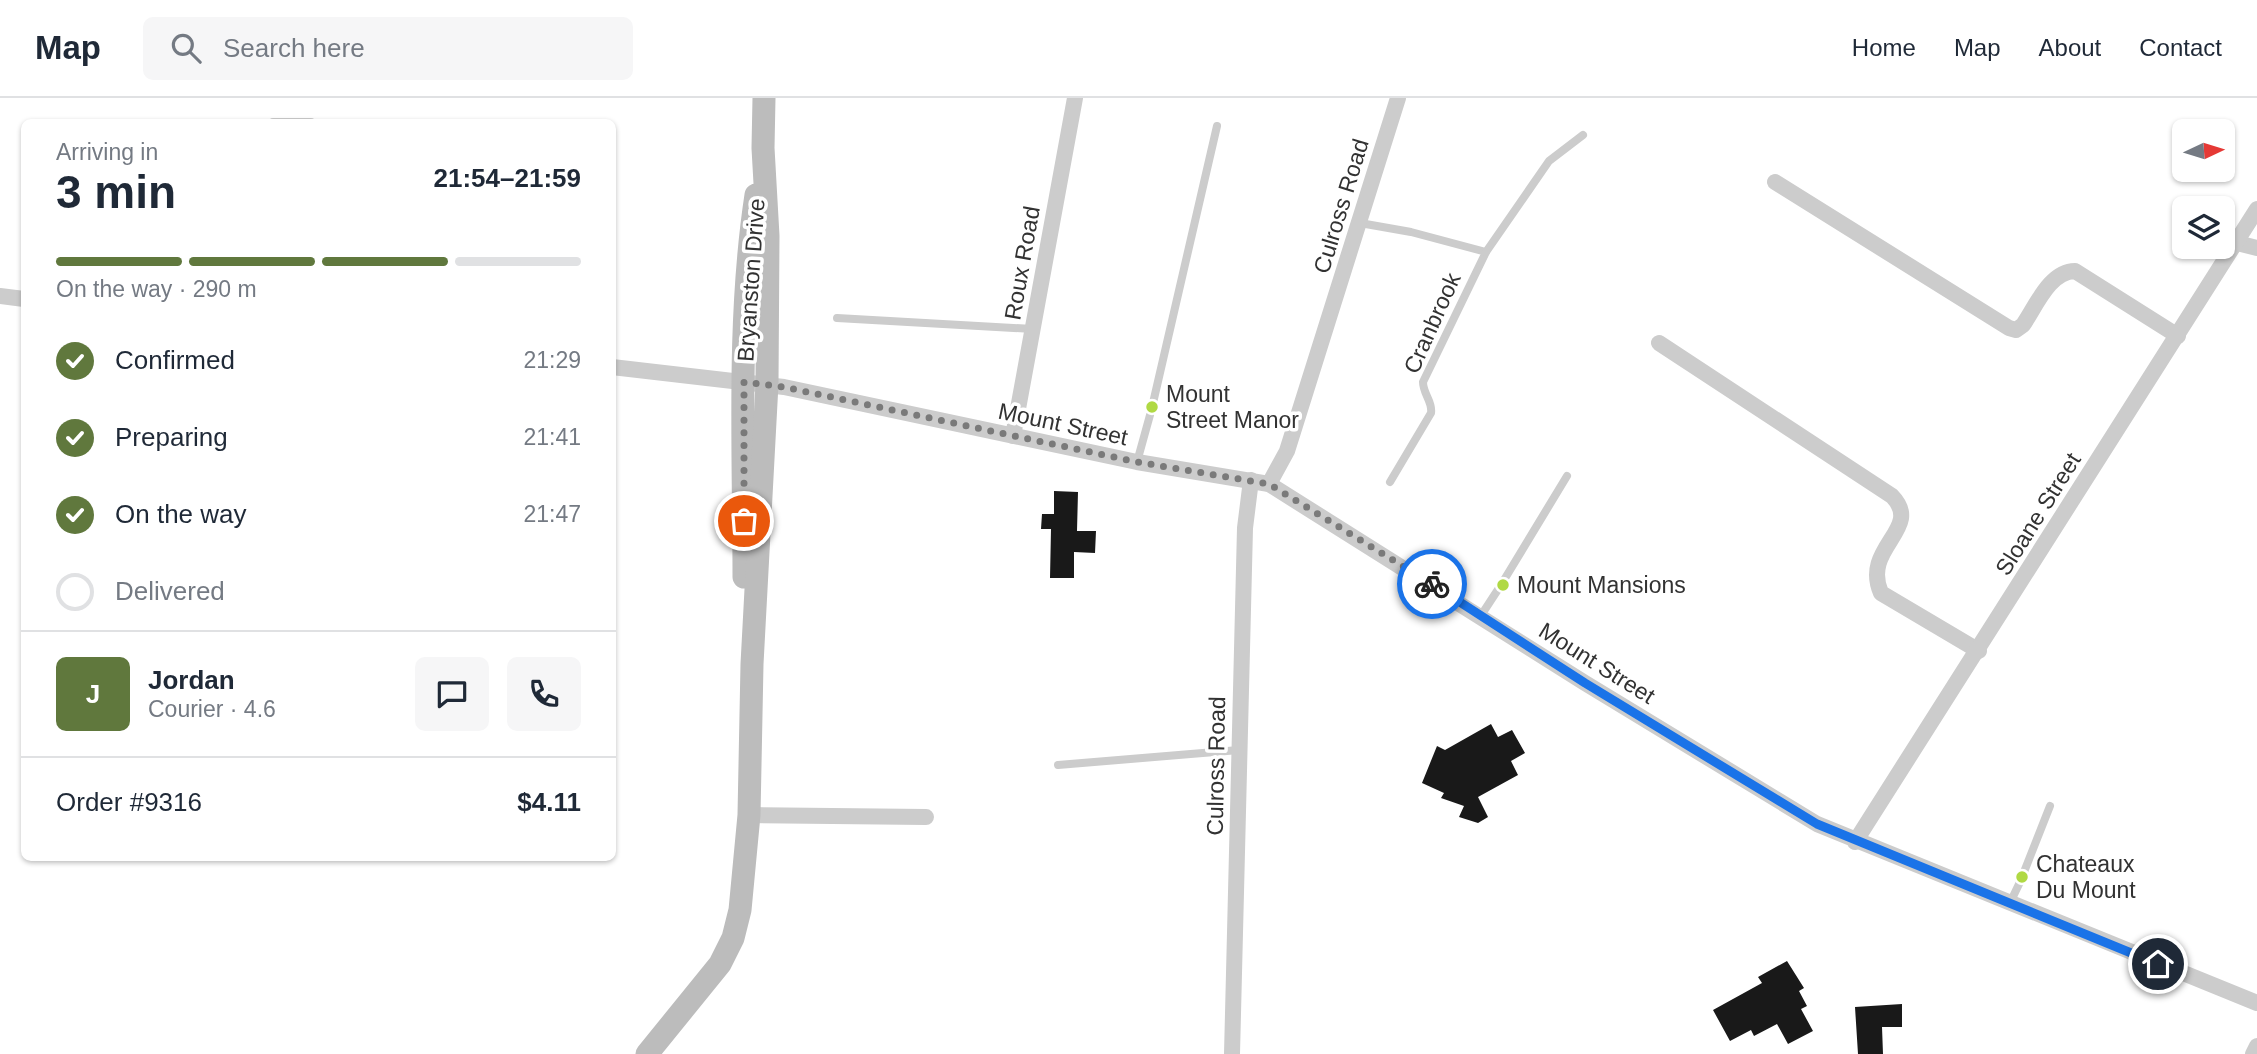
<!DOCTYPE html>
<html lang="en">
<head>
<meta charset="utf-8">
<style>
  body { margin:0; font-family:Helvetica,sans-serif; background:#f6f6f7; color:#1f2937; height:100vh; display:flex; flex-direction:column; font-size:26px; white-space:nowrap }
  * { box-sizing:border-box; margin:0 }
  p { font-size:23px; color:#747a83 }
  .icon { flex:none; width:38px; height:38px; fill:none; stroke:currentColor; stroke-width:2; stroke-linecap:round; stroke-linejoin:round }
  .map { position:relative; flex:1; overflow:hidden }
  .details { position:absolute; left:21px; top:21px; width:595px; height:742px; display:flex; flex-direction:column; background:#fff; border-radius:10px; box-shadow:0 2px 5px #0004 }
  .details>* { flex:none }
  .needle { width:46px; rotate:86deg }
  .controls { position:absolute; left:2172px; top:21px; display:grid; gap:14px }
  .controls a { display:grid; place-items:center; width:63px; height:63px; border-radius:10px; background:#fff; box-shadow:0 2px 5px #0004; font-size:35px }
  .pin { position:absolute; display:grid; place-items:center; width:60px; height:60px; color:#fff; margin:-30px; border:4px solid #fff; border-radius:50%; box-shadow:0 2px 7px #0007 }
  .courier { position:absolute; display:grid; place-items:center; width:70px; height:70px; margin:-35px; border:5px solid #1a73e8; border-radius:50%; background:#fff; color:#222; box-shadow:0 2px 9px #0007 }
  .head em { font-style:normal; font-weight:800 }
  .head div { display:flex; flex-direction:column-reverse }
  .head { display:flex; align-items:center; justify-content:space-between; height:119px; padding:0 35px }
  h1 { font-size:46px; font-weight:800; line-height:52px }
  .bar { display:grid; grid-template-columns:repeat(4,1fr); gap:10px 7px; align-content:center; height:84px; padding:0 35px }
  .bar i { height:9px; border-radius:5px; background:#e0e1e3 }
  .bar .on { background:#60783d }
  .bar p { grid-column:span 4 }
  .line { display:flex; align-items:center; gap:18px; padding:0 35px; border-top:2px solid #e0e1e3 }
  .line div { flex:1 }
  .round { display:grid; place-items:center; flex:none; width:74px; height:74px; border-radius:10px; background:#f6f6f7 }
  ol { padding:0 35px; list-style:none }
  li { display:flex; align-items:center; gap:21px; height:77px }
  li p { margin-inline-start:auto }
  li .icon { padding:7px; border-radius:50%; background:#60783d; color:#fff; stroke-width:4 }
  li:last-child { color:#747a83 }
  li i { width:38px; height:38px; border:4px solid #e0e1e3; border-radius:50% }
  header { display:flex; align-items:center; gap:42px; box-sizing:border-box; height:98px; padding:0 35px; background:#fff; border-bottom:2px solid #e0e1e3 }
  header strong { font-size:33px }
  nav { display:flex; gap:38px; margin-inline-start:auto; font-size:24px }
  .search { width:490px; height:63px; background:#f6f6f7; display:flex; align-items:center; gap:18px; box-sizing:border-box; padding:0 24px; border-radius:10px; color:#747a83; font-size:26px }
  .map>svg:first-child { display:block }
  .building { fill:#191919 }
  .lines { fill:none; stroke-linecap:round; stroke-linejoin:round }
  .service { stroke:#ccc; stroke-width:8 }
  .minor { stroke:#ccc; stroke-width:16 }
  .secondary { stroke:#bcbcbc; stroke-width:23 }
  .done { stroke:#7a7a7a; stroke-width:7; stroke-dasharray:0 12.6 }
  .route { stroke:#1a73e8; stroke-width:9 }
  .poi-dot { fill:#b0d944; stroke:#fff; stroke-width:2.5 }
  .labels { text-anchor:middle; stroke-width:7; stroke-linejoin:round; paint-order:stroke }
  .street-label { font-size:23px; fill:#323232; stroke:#fff }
  .poi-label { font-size:23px; fill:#323232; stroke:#fff; text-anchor:start }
</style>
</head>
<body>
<header>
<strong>Map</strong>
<div class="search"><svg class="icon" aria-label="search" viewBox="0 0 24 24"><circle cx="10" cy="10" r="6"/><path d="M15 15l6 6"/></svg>Search here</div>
<nav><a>Home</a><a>Map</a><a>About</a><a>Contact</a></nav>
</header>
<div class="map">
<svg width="2257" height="956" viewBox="0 0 2257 956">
  <rect width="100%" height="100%" fill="#fff"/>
  <!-- building -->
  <g class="building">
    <polygon points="1054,393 1078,394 1077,433 1096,433 1095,455 1074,454 1074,480 1050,480 1051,431 1041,431 1042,416 1054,416"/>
    <polygon points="1491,626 1498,639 1512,632 1525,655 1511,663 1518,677 1478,699 1488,719 1478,725 1459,719 1464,708 1441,700 1444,695 1422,685 1437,648 1445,652"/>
    <polygon points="1787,863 1804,890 1799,893 1807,908 1801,911 1813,933 1788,946 1777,926 1754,938 1751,932 1730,943 1713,912 1762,885 1758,879"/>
    <polygon points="1902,906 1902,929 1882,929 1883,956 1858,956 1855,909"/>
  </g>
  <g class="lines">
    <!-- service -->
    <g class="service">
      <polyline points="273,24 311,24"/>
      <path d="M1360,125l51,9 75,20 -63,130c0,12 10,20 8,31l-41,69"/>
      <polyline points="1486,154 1549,63 1583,37"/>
      <polyline points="837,220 1033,231"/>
      <polyline points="1153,305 1217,28"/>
      <polyline points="1137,364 1150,317"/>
      <polyline points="1504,482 1567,378"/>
      <polyline points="1480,519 1499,490"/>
      <polyline points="1058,667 1239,652"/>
      <polyline points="2024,774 2050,708"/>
      <polyline points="2009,807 2020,784"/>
    </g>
    <!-- minor -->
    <g class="minor">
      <path d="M1775,84l234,146 7,2 7,-5c13,-19 27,-54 52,-54l103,65"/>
      <polyline points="2237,145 2257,150"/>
      <polyline points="0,198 24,201"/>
      <path d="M1659,245l233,153c32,33 -31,51 -11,97l98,58"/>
      <polyline points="612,269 784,289 1137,364 1269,386 1585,585 1817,726 2257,905"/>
      <polyline points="1013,338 1075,0"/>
      <polyline points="1269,386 1287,353 1398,0"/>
      <polyline points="749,717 926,719"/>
      <polyline points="1855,744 2257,111"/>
      <polyline points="1232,956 1245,430 1251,382"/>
      <polyline points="2253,956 2257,948"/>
    </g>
    <!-- secondary -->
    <g class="secondary">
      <path d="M744,479c0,-126 -7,-257 12,-382"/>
      <polyline points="647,956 720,866 733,840 740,812 749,717 752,566 767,286 768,138 763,50 764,0"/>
    </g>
  </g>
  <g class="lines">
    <!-- done -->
    <polyline class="done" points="744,423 744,284 784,289 1137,364 1269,386 1432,486"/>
    <!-- route -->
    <polyline class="route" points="1432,486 1585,585 1817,726 2158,866"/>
  </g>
  <!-- markers -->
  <g class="poi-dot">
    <circle cx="1152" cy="309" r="7"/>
    <circle cx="1503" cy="487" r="7"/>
    <circle cx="2022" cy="779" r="7"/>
  </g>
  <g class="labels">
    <!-- street labels -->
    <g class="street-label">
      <text transform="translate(1341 108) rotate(-73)" y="8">Culross Road</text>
      <text transform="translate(1022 165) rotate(-80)" y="8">Roux Road</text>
      <text transform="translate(751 182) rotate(-86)" y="8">Bryanston Drive</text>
      <text transform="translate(1432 225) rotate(-66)" y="8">Cranbrook</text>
      <text transform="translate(1063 326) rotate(12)" y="8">Mount Street</text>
      <text transform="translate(2038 416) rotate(-58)" y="8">Sloane Street</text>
      <text transform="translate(1597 565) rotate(32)" y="8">Mount Street</text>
      <text transform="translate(1216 668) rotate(-89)" y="8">Culross Road</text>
    </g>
    <!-- poi labels -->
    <g class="poi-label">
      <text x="1166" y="304">Mount<tspan x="1166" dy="26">Street Manor</tspan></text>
      <text x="1517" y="495">Mount Mansions</text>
      <text x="2036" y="774">Chateaux<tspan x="2036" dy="26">Du Mount</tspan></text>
    </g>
  </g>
</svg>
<div class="controls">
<a><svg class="needle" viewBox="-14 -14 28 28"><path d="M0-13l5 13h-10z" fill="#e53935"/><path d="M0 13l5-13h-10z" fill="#747a83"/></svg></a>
<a><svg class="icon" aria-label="layers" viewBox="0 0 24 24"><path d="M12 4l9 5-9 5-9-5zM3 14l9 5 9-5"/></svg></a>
</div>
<div class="pin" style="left:744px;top:423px;background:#ea580c"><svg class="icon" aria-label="bag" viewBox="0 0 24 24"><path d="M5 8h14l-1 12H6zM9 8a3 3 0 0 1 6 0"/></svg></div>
<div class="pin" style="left:2158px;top:866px;background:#1f2937"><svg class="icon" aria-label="home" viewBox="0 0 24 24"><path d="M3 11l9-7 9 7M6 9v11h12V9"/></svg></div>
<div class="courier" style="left:1432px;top:486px"><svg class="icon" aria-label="bike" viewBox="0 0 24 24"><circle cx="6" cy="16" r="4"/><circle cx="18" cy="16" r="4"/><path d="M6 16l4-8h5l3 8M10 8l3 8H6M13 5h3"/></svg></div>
<section class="details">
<div class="head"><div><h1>3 min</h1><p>Arriving in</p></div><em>21:54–21:59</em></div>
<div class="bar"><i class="on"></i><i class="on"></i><i class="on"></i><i></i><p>On the way · 290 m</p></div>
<ol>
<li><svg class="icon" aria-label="check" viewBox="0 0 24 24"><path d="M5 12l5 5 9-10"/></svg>Confirmed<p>21:29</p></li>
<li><svg class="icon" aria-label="check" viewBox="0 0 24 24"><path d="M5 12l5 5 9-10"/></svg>Preparing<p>21:41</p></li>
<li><svg class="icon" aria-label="check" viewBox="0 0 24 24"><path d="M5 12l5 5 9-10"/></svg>On the way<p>21:47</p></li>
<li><i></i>Delivered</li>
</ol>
<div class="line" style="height:126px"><b class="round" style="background:#60783d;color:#fff">J</b><div><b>Jordan</b><p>Courier · 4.6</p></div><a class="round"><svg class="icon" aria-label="chat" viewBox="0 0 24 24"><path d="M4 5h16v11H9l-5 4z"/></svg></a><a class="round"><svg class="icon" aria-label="phone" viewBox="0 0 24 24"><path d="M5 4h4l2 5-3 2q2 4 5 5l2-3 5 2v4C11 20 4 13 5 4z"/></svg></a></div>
<div class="line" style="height:91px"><div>Order #9316</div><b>$4.11</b></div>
</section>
</div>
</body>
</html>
